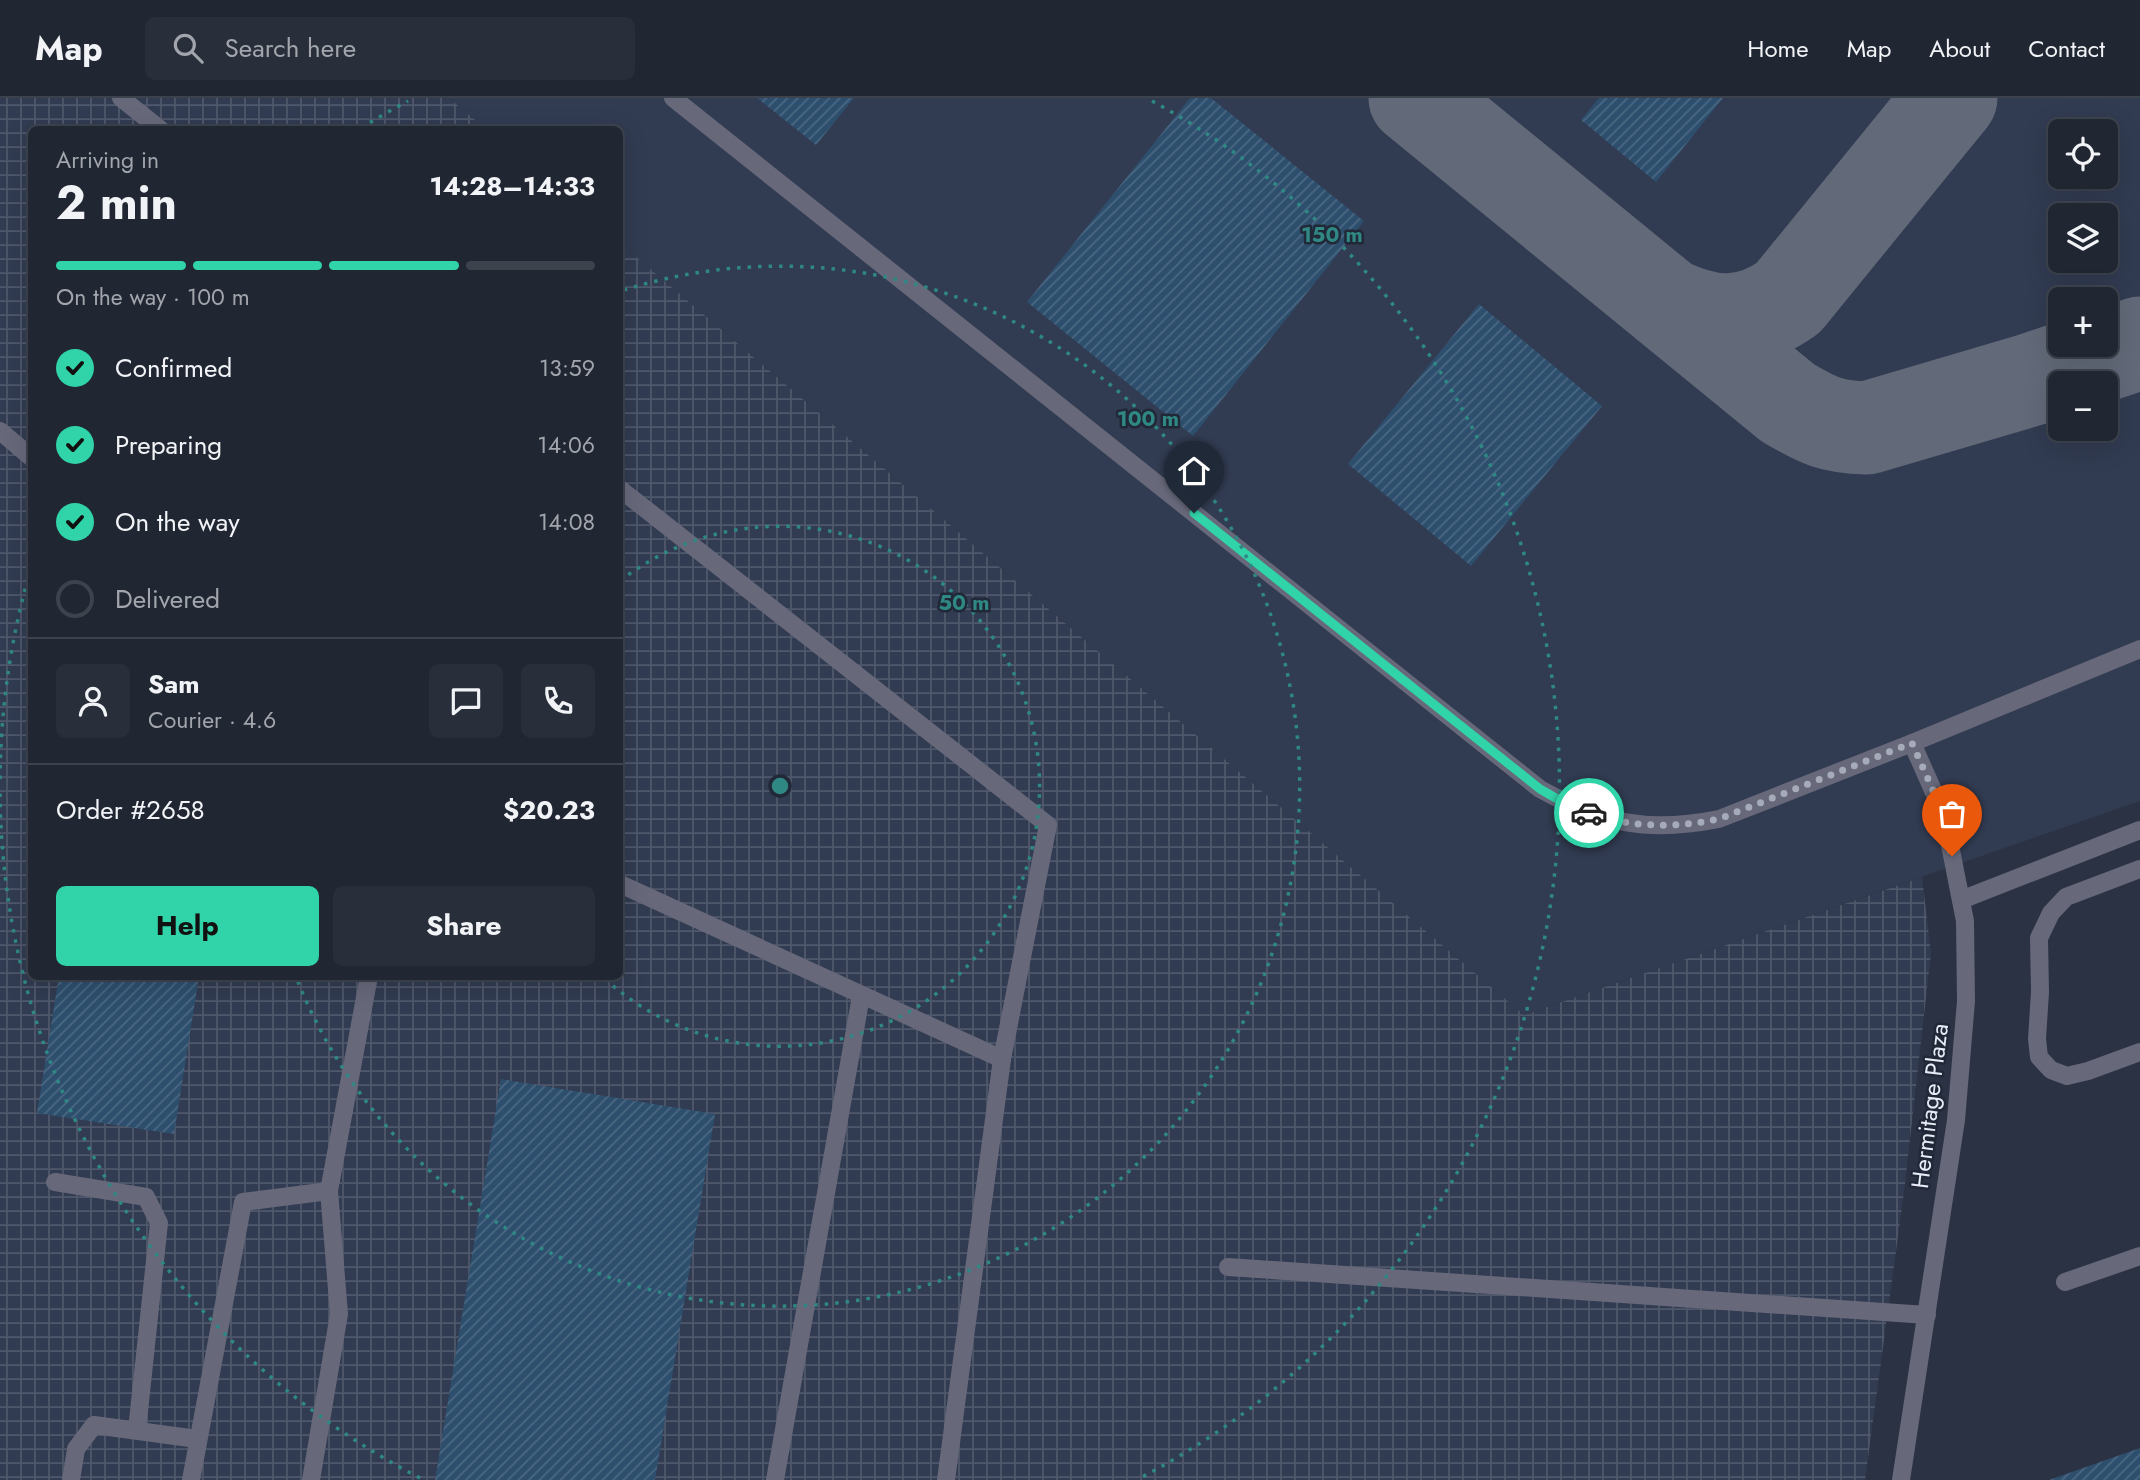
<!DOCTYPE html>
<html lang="en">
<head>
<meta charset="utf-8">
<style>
  body { margin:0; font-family:Jost,sans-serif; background:#282e3a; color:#f1f3f6; height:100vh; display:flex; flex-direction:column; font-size:26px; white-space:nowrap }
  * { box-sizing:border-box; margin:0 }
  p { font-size:23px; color:#a2a5ac }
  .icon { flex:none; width:38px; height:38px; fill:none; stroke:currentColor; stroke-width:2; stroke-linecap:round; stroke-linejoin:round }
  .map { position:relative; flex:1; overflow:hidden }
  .side { position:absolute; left:28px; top:28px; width:595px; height:854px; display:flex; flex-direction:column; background:#202632; border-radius:10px; box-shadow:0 7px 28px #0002,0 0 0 2px #3d434d }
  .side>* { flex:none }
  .fabs { position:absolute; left:2048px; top:21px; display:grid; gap:14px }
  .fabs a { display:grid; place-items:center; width:70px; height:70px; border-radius:10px; background:#202632; box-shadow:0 7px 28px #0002,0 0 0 2px #3d434d; font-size:35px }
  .pin { position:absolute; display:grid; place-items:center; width:60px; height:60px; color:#fff; margin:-72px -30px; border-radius:50% 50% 50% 0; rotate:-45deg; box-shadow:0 0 7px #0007 }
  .pin .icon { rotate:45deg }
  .courier { position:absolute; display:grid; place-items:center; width:70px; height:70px; margin:-35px; border:5px solid #31d4a9; border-radius:50%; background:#fff; color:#222; box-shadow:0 2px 9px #0007 }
  .summary em { font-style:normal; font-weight:700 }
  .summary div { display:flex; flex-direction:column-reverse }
  .summary { display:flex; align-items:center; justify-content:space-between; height:119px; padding:0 28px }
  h1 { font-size:46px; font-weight:700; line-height:52px }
  .bar { display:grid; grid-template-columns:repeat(4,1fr); gap:10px 7px; align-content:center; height:84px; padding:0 28px }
  .bar i { height:9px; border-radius:5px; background:#3d434d }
  .bar .on { background:#31d4a9 }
  .bar p { grid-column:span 4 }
  .line { display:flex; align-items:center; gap:18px; padding:0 28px; border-top:2px solid #3d434d }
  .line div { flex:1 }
  .round { display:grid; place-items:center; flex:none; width:74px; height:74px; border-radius:10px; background:#282e3a }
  ol { padding:0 28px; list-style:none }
  li { display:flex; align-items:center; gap:21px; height:77px }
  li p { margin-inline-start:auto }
  li .icon { padding:7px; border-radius:50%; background:#31d4a9; color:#111; stroke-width:4 }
  li:last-child { color:#a2a5ac }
  li i { width:38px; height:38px; border:4px solid #3d434d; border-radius:50% }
  .cta { display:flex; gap:14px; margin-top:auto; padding:14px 28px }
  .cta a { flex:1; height:80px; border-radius:10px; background:#31d4a9; color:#111; font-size:28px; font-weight:700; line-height:80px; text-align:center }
  .cta a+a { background:#282e3a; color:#f1f3f6 }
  header { display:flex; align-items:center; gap:42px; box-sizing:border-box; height:98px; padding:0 35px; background:#202632; border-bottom:2px solid #3d434d }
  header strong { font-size:33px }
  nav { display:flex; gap:38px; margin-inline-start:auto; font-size:24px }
  .search { width:490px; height:63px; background:#282e3a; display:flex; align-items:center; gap:18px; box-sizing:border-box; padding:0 24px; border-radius:10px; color:#a2a5ac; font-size:26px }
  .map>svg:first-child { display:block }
  .built { fill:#313b51; fill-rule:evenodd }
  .industrial { fill:url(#industrial-grid) }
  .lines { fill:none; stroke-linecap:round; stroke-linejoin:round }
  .taxiway { stroke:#626978; stroke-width:93 }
  .building { fill:url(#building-hatch) }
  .service { stroke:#67687a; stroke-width:18 }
  .done { stroke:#a5abb8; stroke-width:7; stroke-dasharray:0 12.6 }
  .route { stroke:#31d4a9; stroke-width:9 }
  .ring { fill:none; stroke:#2f8883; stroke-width:3.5; stroke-dasharray:3.5 7 }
  .labels { text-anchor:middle; stroke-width:5; stroke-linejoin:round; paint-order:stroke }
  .street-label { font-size:24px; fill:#e7ecf7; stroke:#212838 }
  .centre { fill:#2f8883; stroke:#212838; stroke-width:3.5 }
  .ring-label { font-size:21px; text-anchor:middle; font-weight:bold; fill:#2f8883; stroke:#212838; stroke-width:5; stroke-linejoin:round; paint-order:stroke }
</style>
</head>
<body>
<header>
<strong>Map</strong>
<div class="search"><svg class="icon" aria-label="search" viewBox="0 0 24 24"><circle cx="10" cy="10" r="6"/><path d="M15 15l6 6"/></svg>Search here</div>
<nav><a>Home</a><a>Map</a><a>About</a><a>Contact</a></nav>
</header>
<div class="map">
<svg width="2140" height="1382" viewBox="0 0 2140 1382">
  <defs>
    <pattern id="industrial-grid" width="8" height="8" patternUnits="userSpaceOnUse" patternTransform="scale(1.75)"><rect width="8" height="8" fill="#313b51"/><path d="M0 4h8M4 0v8" fill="none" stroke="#4f586b"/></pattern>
    <pattern id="building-hatch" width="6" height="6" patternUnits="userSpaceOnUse" patternTransform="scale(1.75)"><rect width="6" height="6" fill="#2d4f6d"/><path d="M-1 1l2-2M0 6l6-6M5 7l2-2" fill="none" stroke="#4b6883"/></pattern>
  </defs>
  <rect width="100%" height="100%" fill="#2b3243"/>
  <!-- built -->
  <path class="built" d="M449,0h1691v703l-616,214 -904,-772v-113l-134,-1zM2060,33h45v46h-45zM2060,117h45v46h-45zM2060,201h45v46h-45zM2060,285h45v46h-45z"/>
  <!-- industrial -->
  <polygon class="industrial" points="0,0 449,0 486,31 32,32 32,878 620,878 620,145 1524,917 1922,779 1931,855 1904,1094 1865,1382 0,1382"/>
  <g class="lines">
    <!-- taxiway -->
    <g class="taxiway">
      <path d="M1415,0l373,305c31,18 43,24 79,25l166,-49 107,-36"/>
      <path d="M1667,206c44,21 80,23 121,-6l163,-200"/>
    </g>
  </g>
  <!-- building -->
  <g class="building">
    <polygon points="757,0 854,0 816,47"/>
    <polygon points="1190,0 1211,0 1364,123 1193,338 1027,204"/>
    <polygon points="1599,0 1723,0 1656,84 1581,22"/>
    <polygon points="1479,206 1602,308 1471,468 1348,366"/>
    <polygon points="59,878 199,878 174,1036 37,1015"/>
    <polygon points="501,981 715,1016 655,1382 435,1382"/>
    <polygon points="2140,1350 2140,1382 2049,1382"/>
  </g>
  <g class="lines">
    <!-- service -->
    <g class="service">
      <polyline points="121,0 161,32"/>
      <path d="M673,0l867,691c63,35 108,44 179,30l193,-76 228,-94"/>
      <polyline points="0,333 32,360"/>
      <polyline points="620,391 1048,727 1002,961 946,1382"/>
      <polyline points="2140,771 2066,799 2051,815 2039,840 2040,894 2037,941 2039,959 2051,972 2067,978 2088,973 2140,954"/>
      <polyline points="620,786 1002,961"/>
      <polyline points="1961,802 2140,732"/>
      <polyline points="55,1084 146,1099 159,1125 137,1332"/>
      <polyline points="1228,1169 1927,1217"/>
      <polyline points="2065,1184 2140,1158"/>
      <polyline points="71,1382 76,1351 94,1327 197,1341"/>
      <polyline points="191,1382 243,1104 329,1093"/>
      <polyline points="311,1382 339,1216 329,1093 369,878"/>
      <polyline points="775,1382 861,898"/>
      <polyline points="1901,1382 1956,1022 1966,903 1965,823 1948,737 1936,699 1912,645"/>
    </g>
  </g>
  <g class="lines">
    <!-- done -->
    <path class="done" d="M1589,715c44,15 86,15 130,6l193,-76 24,54 16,59"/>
    <!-- route -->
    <polyline class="route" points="1194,415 1540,691 1573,710 1589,715"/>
  </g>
  <!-- distance rings -->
  <g class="ring">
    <path d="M620 483A260 260 0 1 1 604 880"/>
    <path d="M624 192A520 520 0 1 1 296 879"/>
    <path d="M420 1380A780 780 0 0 1 0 695M0 681A780 780 0 0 1 30 473M361 30A780 780 0 0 1 408 3M1152 3A780 780 0 0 1 1140 1380"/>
  </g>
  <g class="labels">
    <!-- street labels -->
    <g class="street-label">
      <text transform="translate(1930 1008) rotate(-83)" y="8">Hermitage Plaza</text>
    </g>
  </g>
  <circle cx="780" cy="688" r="10" class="centre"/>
  <g class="ring-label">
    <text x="1332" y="144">150 m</text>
    <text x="1148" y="328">100 m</text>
    <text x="964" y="512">50 m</text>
  </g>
</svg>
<div class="fabs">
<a><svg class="icon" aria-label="locate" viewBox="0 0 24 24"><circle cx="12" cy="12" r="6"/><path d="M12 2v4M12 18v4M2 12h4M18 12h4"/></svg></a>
<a><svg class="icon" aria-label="layers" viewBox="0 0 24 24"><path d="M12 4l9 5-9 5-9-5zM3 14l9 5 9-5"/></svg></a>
<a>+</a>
<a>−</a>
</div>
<div class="pin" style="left:1952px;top:758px;background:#ea580c"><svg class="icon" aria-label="bag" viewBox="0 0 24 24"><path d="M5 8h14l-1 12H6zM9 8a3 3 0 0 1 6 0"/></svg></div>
<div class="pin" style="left:1194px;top:415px;background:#1f2937"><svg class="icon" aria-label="home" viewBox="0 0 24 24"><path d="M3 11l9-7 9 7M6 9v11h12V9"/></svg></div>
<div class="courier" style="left:1589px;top:715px"><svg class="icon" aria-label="car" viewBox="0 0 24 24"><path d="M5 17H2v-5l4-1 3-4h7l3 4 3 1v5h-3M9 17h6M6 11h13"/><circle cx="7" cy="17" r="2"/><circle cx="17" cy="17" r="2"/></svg></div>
<section class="side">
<div class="summary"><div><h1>2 min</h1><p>Arriving in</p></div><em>14:28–14:33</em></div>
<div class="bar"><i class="on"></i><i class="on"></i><i class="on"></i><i></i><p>On the way · 100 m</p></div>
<ol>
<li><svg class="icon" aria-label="check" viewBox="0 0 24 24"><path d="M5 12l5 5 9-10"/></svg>Confirmed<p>13:59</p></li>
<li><svg class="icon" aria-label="check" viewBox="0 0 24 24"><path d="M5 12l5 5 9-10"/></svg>Preparing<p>14:06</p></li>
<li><svg class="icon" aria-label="check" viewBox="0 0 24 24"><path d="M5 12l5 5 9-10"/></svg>On the way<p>14:08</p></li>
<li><i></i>Delivered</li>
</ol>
<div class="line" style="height:126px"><a class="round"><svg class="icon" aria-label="person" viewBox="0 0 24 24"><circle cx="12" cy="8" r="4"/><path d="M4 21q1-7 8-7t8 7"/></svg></a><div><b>Sam</b><p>Courier · 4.6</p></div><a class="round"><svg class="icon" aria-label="chat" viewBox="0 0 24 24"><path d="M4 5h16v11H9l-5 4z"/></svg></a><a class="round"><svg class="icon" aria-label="phone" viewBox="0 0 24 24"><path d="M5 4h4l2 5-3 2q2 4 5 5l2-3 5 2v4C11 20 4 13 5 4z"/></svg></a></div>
<div class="line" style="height:91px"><div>Order #2658</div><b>$20.23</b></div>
<div class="cta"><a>Help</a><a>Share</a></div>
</section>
</div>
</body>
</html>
